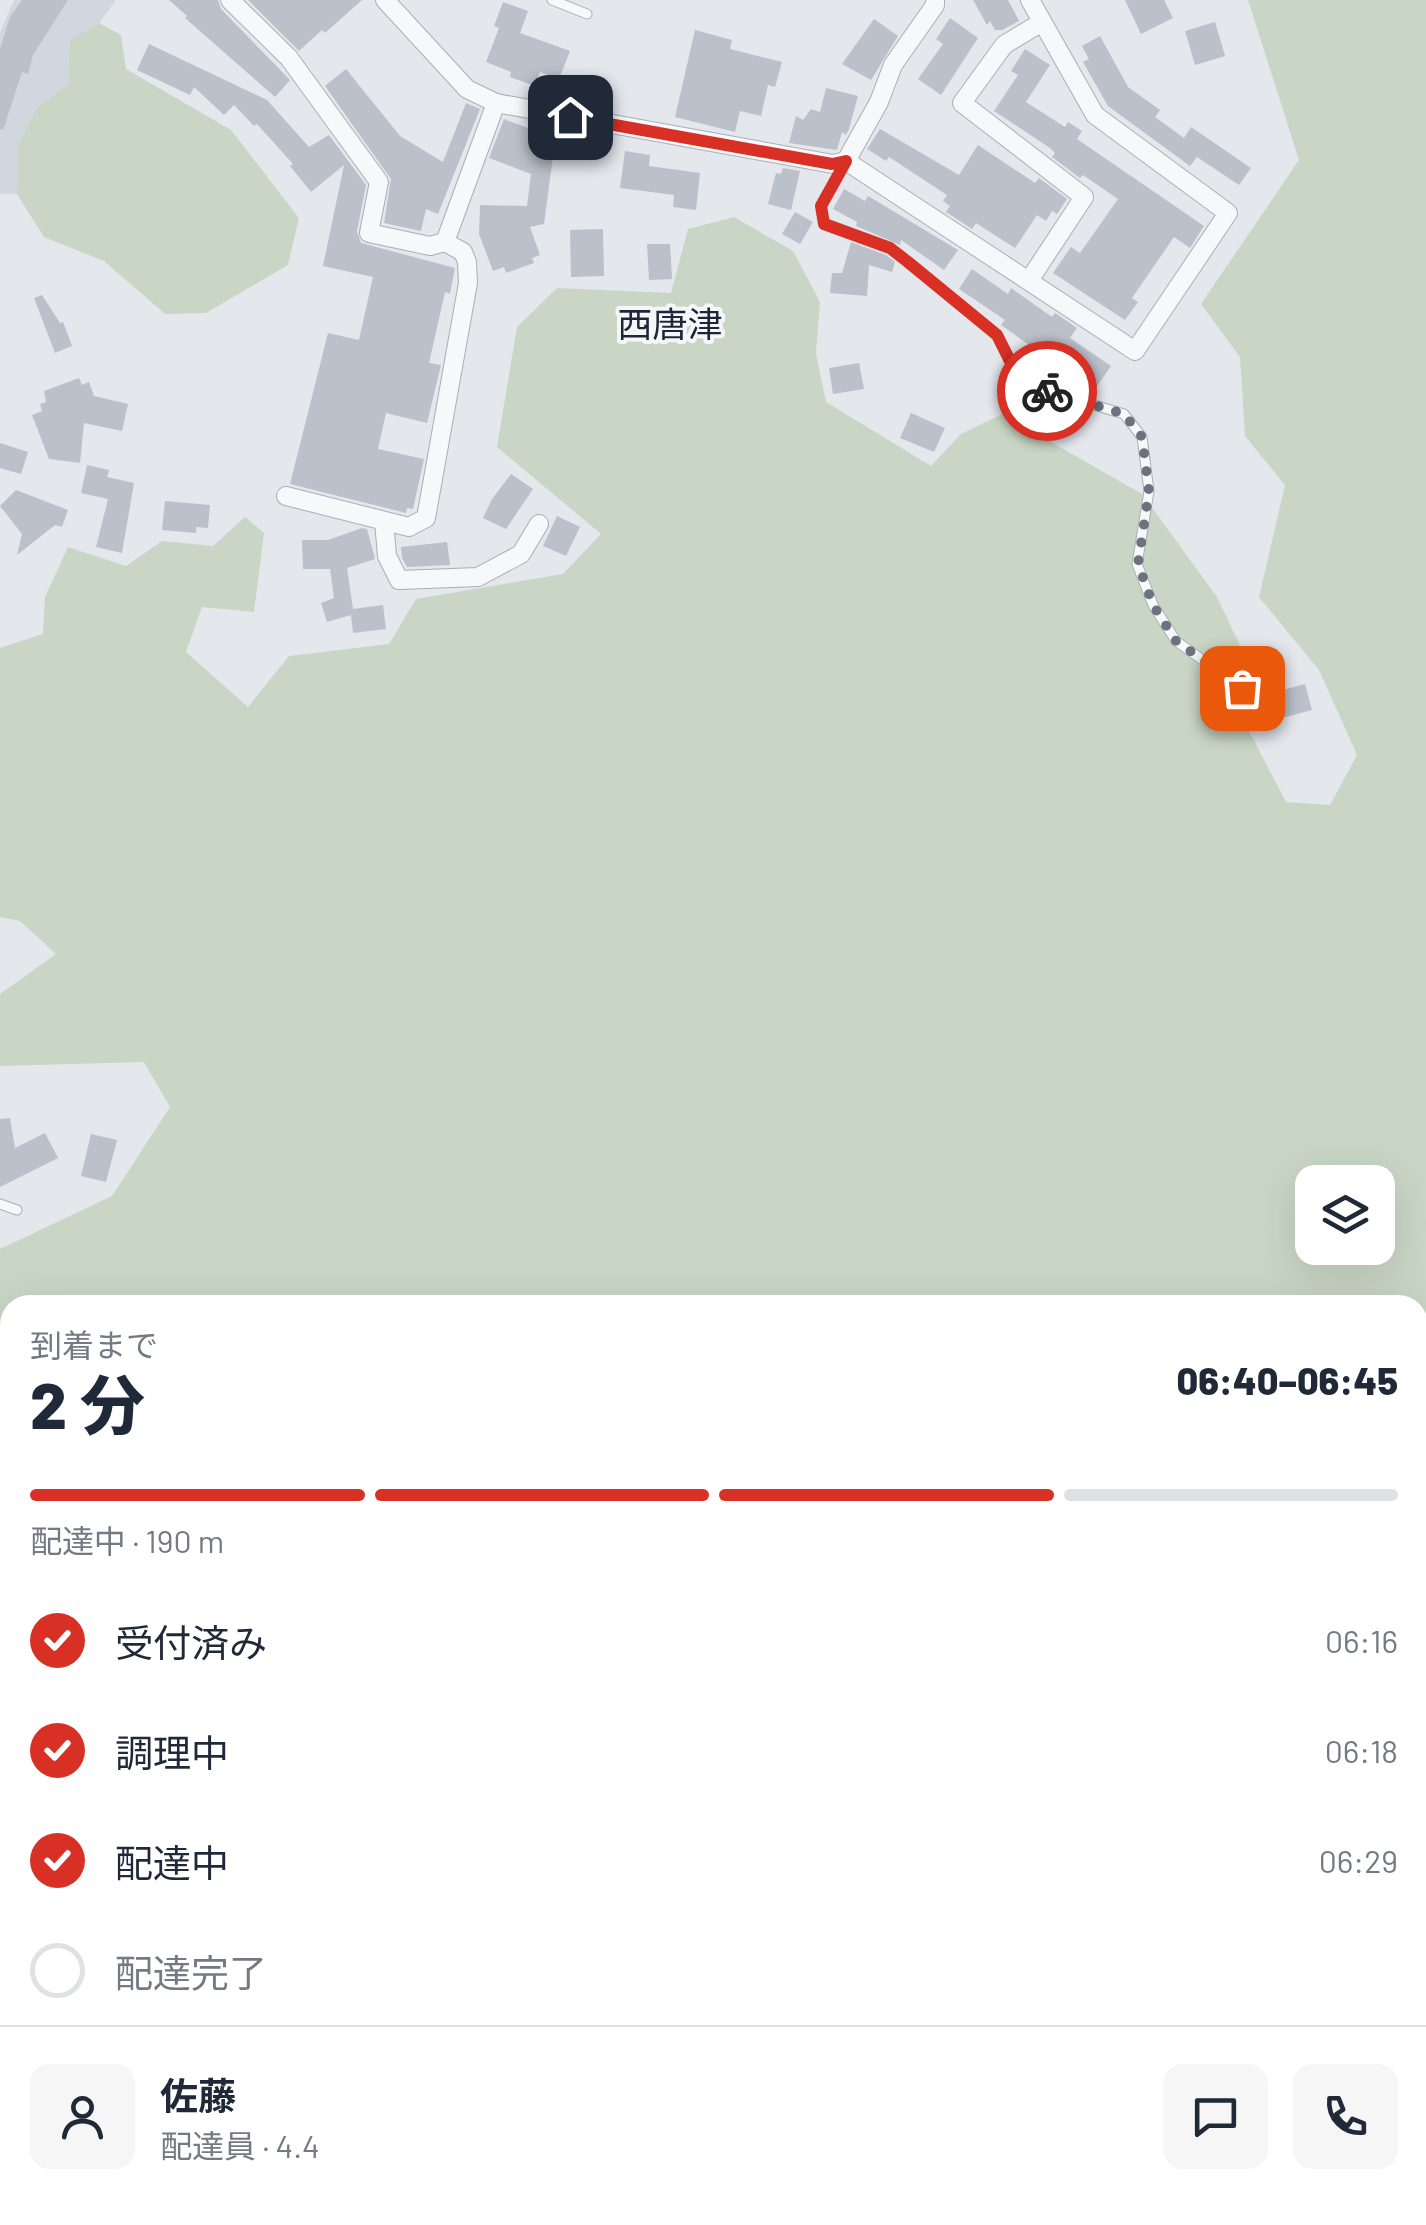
<!DOCTYPE html>
<html lang="ja">
<head>
<meta charset="utf-8">
<style>
  body { margin:0; font-family:Barlow,"Noto Sans JP",sans-serif; background:#f6f6f7; color:#1f2937; height:100vh; display:flex; flex-direction:column; font-size:38px; white-space:nowrap }
  * { box-sizing:border-box; margin:0 }
  p { font-size:32px; color:#747a83 }
  .icon { flex:none; width:55px; height:55px; fill:none; stroke:currentColor; stroke-width:2; stroke-linecap:round; stroke-linejoin:round }
  .map { position:relative; flex:1; overflow:hidden }
  .details { position:absolute; left:0px; top:1295px; width:1428px; height:930px; display:flex; flex-direction:column; background:#fff; border-radius:30px 30px 0 0; box-shadow:0 10px 40px #0002 }
  .details>* { flex:none }
  .fabs { position:absolute; left:1295px; top:1165px; display:grid; gap:20px }
  .fabs a { display:grid; place-items:center; width:100px; height:100px; border-radius:20px; background:#fff; box-shadow:0 10px 40px #0002; font-size:50px }
  .pin { position:absolute; display:grid; place-items:center; width:85px; height:85px; color:#fff; margin:-42px; border-radius:20px; box-shadow:0 5px 15px #0006 }
  .courier { position:absolute; display:grid; place-items:center; width:100px; height:100px; margin:-50px; border:8px solid #d93025; border-radius:50%; background:#fff; color:#222; box-shadow:0 2px 12px #0007 }
  .headline em { font-style:normal; font-weight:800 }
  .headline div { display:flex; flex-direction:column-reverse }
  .headline { display:flex; align-items:center; justify-content:space-between; height:170px; padding:0 30px }
  h1 { font-size:65px; font-weight:800; line-height:75px }
  .bar { display:grid; grid-template-columns:repeat(4,1fr); gap:15px 10px; align-content:center; height:120px; padding:0 30px }
  .bar i { height:12px; border-radius:8px; background:#e0e1e3 }
  .bar .selected { background:#d93025 }
  .bar p { grid-column:span 4 }
  .line { display:flex; align-items:center; gap:25px; padding:0 30px; border-top:2px solid #e0e1e3 }
  .line div { flex:1 }
  .round { display:grid; place-items:center; flex:none; width:105px; height:105px; border-radius:20px; background:#f6f6f7 }
  ol { padding:0 30px; list-style:none }
  li { display:flex; align-items:center; gap:30px; height:110px }
  li p { margin-inline-start:auto }
  li .icon { padding:10px; border-radius:50%; background:#d93025; color:#fff; stroke-width:4 }
  li:last-child { color:#747a83 }
  li i { width:55px; height:55px; border:5px solid #e0e1e3; border-radius:50% }
  .map>svg:first-child { display:block }
  .built { fill:#d2d6de }
  .green { fill:#c9d6c5; fill-rule:evenodd }
  .lines { fill:none; stroke-linecap:round; stroke-linejoin:round }
  .stream { stroke:#9fb4cc; stroke-width:6 }
  .building { fill:#bbc0ca }
  .service-casing { stroke:#a9aeb7; stroke-width:11 }
  .minor-casing { stroke:#a9aeb7; stroke-width:20 }
  .tertiary-casing { stroke:#a9aeb7; stroke-width:25 }
  .primary-casing { stroke:#a3abb8; stroke-width:30 }
  .service { stroke:#f7f8fa; stroke-width:9 }
  .minor { stroke:#f7f8fa; stroke-width:18 }
  .tertiary { stroke:#f7f8fa; stroke-width:22 }
  .primary { stroke:#fff; stroke-width:28 }
  .done { stroke:#6c737f; stroke-width:10; stroke-dasharray:0 18 }
  .route { stroke:#d93025; stroke-width:12 }
  .labels { text-anchor:middle; stroke-width:8; stroke-linejoin:round; paint-order:stroke }
  .quarter-label { font-size:35px; fill:#1d2536; stroke:#f4f6f9 }
</style>
</head>
<body>
<div class="map">
<svg width="1426" height="2225" viewBox="0 0 1426 2225">
  <rect width="100%" height="100%" fill="#e4e7ec"/>
  <!-- built -->
  <g class="built">
    <polygon points="14,0 116,0 99,23 71,40 68,84 36,108 18,144 17,194 0,194 0,33"/>
    <polygon points="0,2090 10,2135 10,2215 28,2215 30,2225 0,2225"/>
  </g>
  <!-- green -->
  <g class="green">
    <path d="M1248,0h178v1655l-8,1v-351h-1408v123h-10v-179l112,-53 58,-89 -26,-45 -144,4v-72l56,-40 -36,-33 -20,-4v-269l43,-14 2,-37 23,-50 58,19 36,-25 51,5 32,-29 19,16 -10,79 -52,-5 -16,45 62,55 41,-51 100,-12 27,-45 147,-25 38,-40 -104,-87 20,-120 40,-39 114,5 17,-64 46,-12 59,34 27,51 -4,51 10,49 105,64 30,-32 41,-20 140,80 75,103 29,61 -8,52 48,92 44,3 27,-50 -38,-85 -60,-73 26,-112 -40,-49 -5,-79 -39,-53 98,-144zM1312,1182h66v66h-66z"/>
    <polygon points="99,23 121,35 126,69 231,130 299,218 288,265 206,313 165,314 104,261 44,237 17,194 18,144 36,108 68,84 70,40"/>
    <polygon points="1418,1733 1426,1739 1426,1994 1418,1991"/>
    <polygon points="792,2215 1142,2215 1137,2225 794,2225"/>
  </g>
  <g class="lines">
    <!-- stream -->
    <polyline class="stream" points="115,2215 118,2225"/>
  </g>
  <!-- building -->
  <g class="building">
    <polygon points="22,0 68,0 33,55 28,74 22,72 3,130 0,129 0,49 10,17"/>
    <polygon points="169,0 218,0 221,9 290,80 275,97 185,18 187,16"/>
    <polygon points="248,0 362,0 325,33 322,30 299,51"/>
    <polygon points="973,0 1008,0 1019,21 1002,30 995,30 990,21 987,25"/>
    <polygon points="1125,0 1164,0 1173,18 1141,34"/>
    <polygon points="503,2 528,11 520,33 570,51 559,79 540,72 535,86 510,77 511,72 486,62 499,28 494,26"/>
    <polygon points="950,18 978,38 941,95 918,79 943,44 936,39"/>
    <polygon points="874,19 898,36 871,80 842,64"/>
    <polygon points="1215,22 1225,56 1195,65 1185,31"/>
    <polygon points="695,30 732,40 730,49 782,62 775,87 768,85 761,116 740,111 735,132 675,117"/>
    <polygon points="1100,36 1128,87 1160,110 1155,117 1184,138 1191,127 1251,168 1239,185 1197,157 1190,166 1108,106 1083,62 1089,59 1082,46"/>
    <polygon points="149,44 267,100 309,147 329,135 366,185 357,231 361,243 455,268 450,294 445,292 429,363 441,365 427,423 386,413 378,449 424,459 413,509 407,508 406,513 290,484 328,333 359,340 373,277 323,266 344,165 311,192 290,166 293,164 257,124 254,126 234,105 224,115 194,87 190,95 137,70"/>
    <polygon points="1025,49 1050,65 1026,102 1065,127 1068,122 1082,131 1077,139 1204,226 1190,248 1174,237 1132,298 1138,302 1125,320 1053,273 1071,247 1080,253 1118,199 1083,175 1080,178 1052,157 1055,153 1050,148 994,111 1018,75 1011,71"/>
    <polygon points="346,69 400,136 443,162 466,103 480,109 438,214 426,209 421,231 384,223 391,179 325,86"/>
    <polygon points="826,88 858,96 849,129 846,135 842,132 837,150 789,143 796,116 803,120 811,109 820,112"/>
    <polygon points="504,119 533,130 584,136 580,160 553,156 544,224 530,227 540,255 532,258 534,263 506,273 504,267 493,271 479,234 480,205 527,206 531,174 489,158"/>
    <polygon points="880,129 959,175 978,145 1035,183 1039,178 1067,199 1057,214 1052,211 1046,221 1037,215 1015,248 976,223 972,229 946,212 950,206 943,201 947,195 889,157 886,161 867,149"/>
    <polygon points="625,151 650,155 649,166 700,173 696,210 673,207 674,195 620,188"/>
    <polygon points="783,168 800,171 791,210 768,204 776,173 781,174"/>
    <polygon points="844,189 865,201 868,196 958,250 944,270 901,240 900,245 856,226 857,222 833,209"/>
    <polygon points="795,212 813,222 800,244 782,234"/>
    <polygon points="603,229 604,276 571,277 570,230"/>
    <polygon points="851,242 886,255 895,262 892,272 869,265 867,296 830,293 832,273 842,273"/>
    <polygon points="647,244 670,244 672,279 649,280"/>
    <polygon points="972,269 1008,294 1011,288 1052,317 1055,313 1077,328 1070,338 1111,366 1095,389 1054,361 1051,365 1045,361 1036,374 1021,363 1032,347 1001,325 1005,320 959,289"/>
    <polygon points="42,295 60,323 63,322 72,346 55,353 34,298"/>
    <polygon points="859,363 864,389 833,394 829,368"/>
    <polygon points="79,378 82,385 89,382 94,396 128,404 122,431 84,423 80,463 49,459 32,415 42,411 40,404 46,402 44,391"/>
    <polygon points="911,413 945,428 934,452 900,438"/>
    <polygon points="0,443 28,452 21,474 0,468"/>
    <polygon points="87,465 109,470 107,477 134,483 122,553 96,547 108,499 81,493"/>
    <polygon points="511,474 533,489 506,529 483,518 492,499"/>
    <polygon points="16,490 68,510 62,527 55,525 17,555 22,534 0,506"/>
    <polygon points="165,501 210,505 208,528 196,527 196,533 162,530"/>
    <polygon points="557,516 580,527 566,556 543,546"/>
    <polygon points="362,528 367,529 375,559 347,568 353,609 383,605 386,629 353,633 351,615 327,622 321,603 334,598 330,569 303,569 302,540 328,540"/>
    <polygon points="447,542 450,565 407,567 402,558 401,547"/>
    <polygon points="1305,684 1312,710 1271,721 1264,695"/>
    <polygon points="10,1118 15,1148 45,1133 58,1158 0,1187 0,1119"/>
    <polygon points="91,1134 117,1140 106,1182 81,1176"/>
  </g>
  <g class="lines">
    <!-- service casing -->
    <g class="service-casing">
      <g id="service">
        <polyline points="552,0 587,14"/>
        <polyline points="845,163 821,205 824,223 890,248 908,262 997,335 1021,383 1124,414 1142,437 1149,491 1137,564 1153,605 1176,641 1242,688"/>
        <polyline points="0,1204 17,1210"/>
        <polyline points="1422,2045 1426,2046"/>
        <polyline points="299,2215 319,2225"/>
      </g>
    </g>
    <!-- minor casing -->
    <g class="minor-casing">
      <g id="minor">
        <polyline points="230,0 289,58 379,182 369,233 430,246 445,242"/>
        <polyline points="385,0 467,89 496,103 833,164 846,161 1135,351 1228,213 1095,115 1030,0"/>
        <polyline points="846,161 879,102 893,65 935,5 935,0"/>
        <polyline points="1030,279 1084,197 962,103 1004,45 1042,22"/>
        <polyline points="286,496 409,527 426,518 468,283 467,262 463,252 445,242 496,103"/>
        <polyline points="384,521 387,556 399,580 478,577 521,554 539,524"/>
        <polyline points="329,2215 338,2225"/>
        <polyline points="1290,2215 1291,2225"/>
        <polyline points="1411,2215 1426,2216"/>
      </g>
    </g>
    <!-- tertiary casing -->
    <g class="tertiary-casing">
      <g id="tertiary">
        <polyline points="0,1944 10,1969"/>
        <polyline points="68,2215 70,2225"/>
      </g>
    </g>
    <!-- primary casing -->
    <g class="primary-casing">
      <g id="primary">
        <polyline points="0,1678 10,1696"/>
        <polyline points="136,2215 139,2225"/>
      </g>
    </g>
    <!-- service -->
    <use href="#service" class="service"/>
    <!-- minor -->
    <use href="#minor" class="minor"/>
    <!-- tertiary -->
    <use href="#tertiary" class="tertiary"/>
    <!-- primary -->
    <use href="#primary" class="primary"/>
  </g>
  <g class="lines">
    <!-- done -->
    <polyline class="done" points="1047,391 1124,414 1142,437 1149,491 1138,564 1153,605 1176,641 1242,688"/>
    <!-- route -->
    <polyline class="route" points="570,117 832,164 846,161 821,206 824,224 890,248 908,262 997,335 1021,383 1047,391"/>
  </g>
  <g class="labels">
    <!-- quarter labels -->
    <g class="quarter-label">
      <text x="670" y="337">西唐津</text>
    </g>
  </g>
</svg>
<div class="fabs">
<a><svg class="icon" aria-label="layers" viewBox="0 0 24 24"><path d="M12 4l9 5-9 5-9-5zM3 14l9 5 9-5"/></svg></a>
</div>
<div class="pin" style="left:1242px;top:688px;background:#ea580c"><svg class="icon" aria-label="bag" viewBox="0 0 24 24"><path d="M5 8h14l-1 12H6zM9 8a3 3 0 0 1 6 0"/></svg></div>
<div class="pin" style="left:570px;top:117px;background:#1f2937"><svg class="icon" aria-label="home" viewBox="0 0 24 24"><path d="M3 11l9-7 9 7M6 9v11h12V9"/></svg></div>
<div class="courier" style="left:1047px;top:391px"><svg class="icon" aria-label="bike" viewBox="0 0 24 24"><circle cx="6" cy="16" r="4"/><circle cx="18" cy="16" r="4"/><path d="M6 16l4-8h5l3 8M10 8l3 8H6M13 5h3"/></svg></div>
<section class="details">
<div class="headline"><div><h1>2 分</h1><p>到着まで</p></div><em>06:40–06:45</em></div>
<div class="bar"><i class="selected"></i><i class="selected"></i><i class="selected"></i><i></i><p>配達中 · 190 m</p></div>
<ol>
<li><svg class="icon" aria-label="check" viewBox="0 0 24 24"><path d="M5 12l5 5 9-10"/></svg>受付済み<p>06:16</p></li>
<li><svg class="icon" aria-label="check" viewBox="0 0 24 24"><path d="M5 12l5 5 9-10"/></svg>調理中<p>06:18</p></li>
<li><svg class="icon" aria-label="check" viewBox="0 0 24 24"><path d="M5 12l5 5 9-10"/></svg>配達中<p>06:29</p></li>
<li><i></i>配達完了</li>
</ol>
<div class="line" style="height:180px"><a class="round"><svg class="icon" aria-label="person" viewBox="0 0 24 24"><circle cx="12" cy="8" r="4"/><path d="M4 21q1-7 8-7t8 7"/></svg></a><div><b>佐藤</b><p>配達員 · 4.4</p></div><a class="round"><svg class="icon" aria-label="chat" viewBox="0 0 24 24"><path d="M4 5h16v11H9l-5 4z"/></svg></a><a class="round"><svg class="icon" aria-label="phone" viewBox="0 0 24 24"><path d="M5 4h4l2 5-3 2q2 4 5 5l2-3 5 2v4C11 20 4 13 5 4z"/></svg></a></div>
</section>
</div>
</body>
</html>
